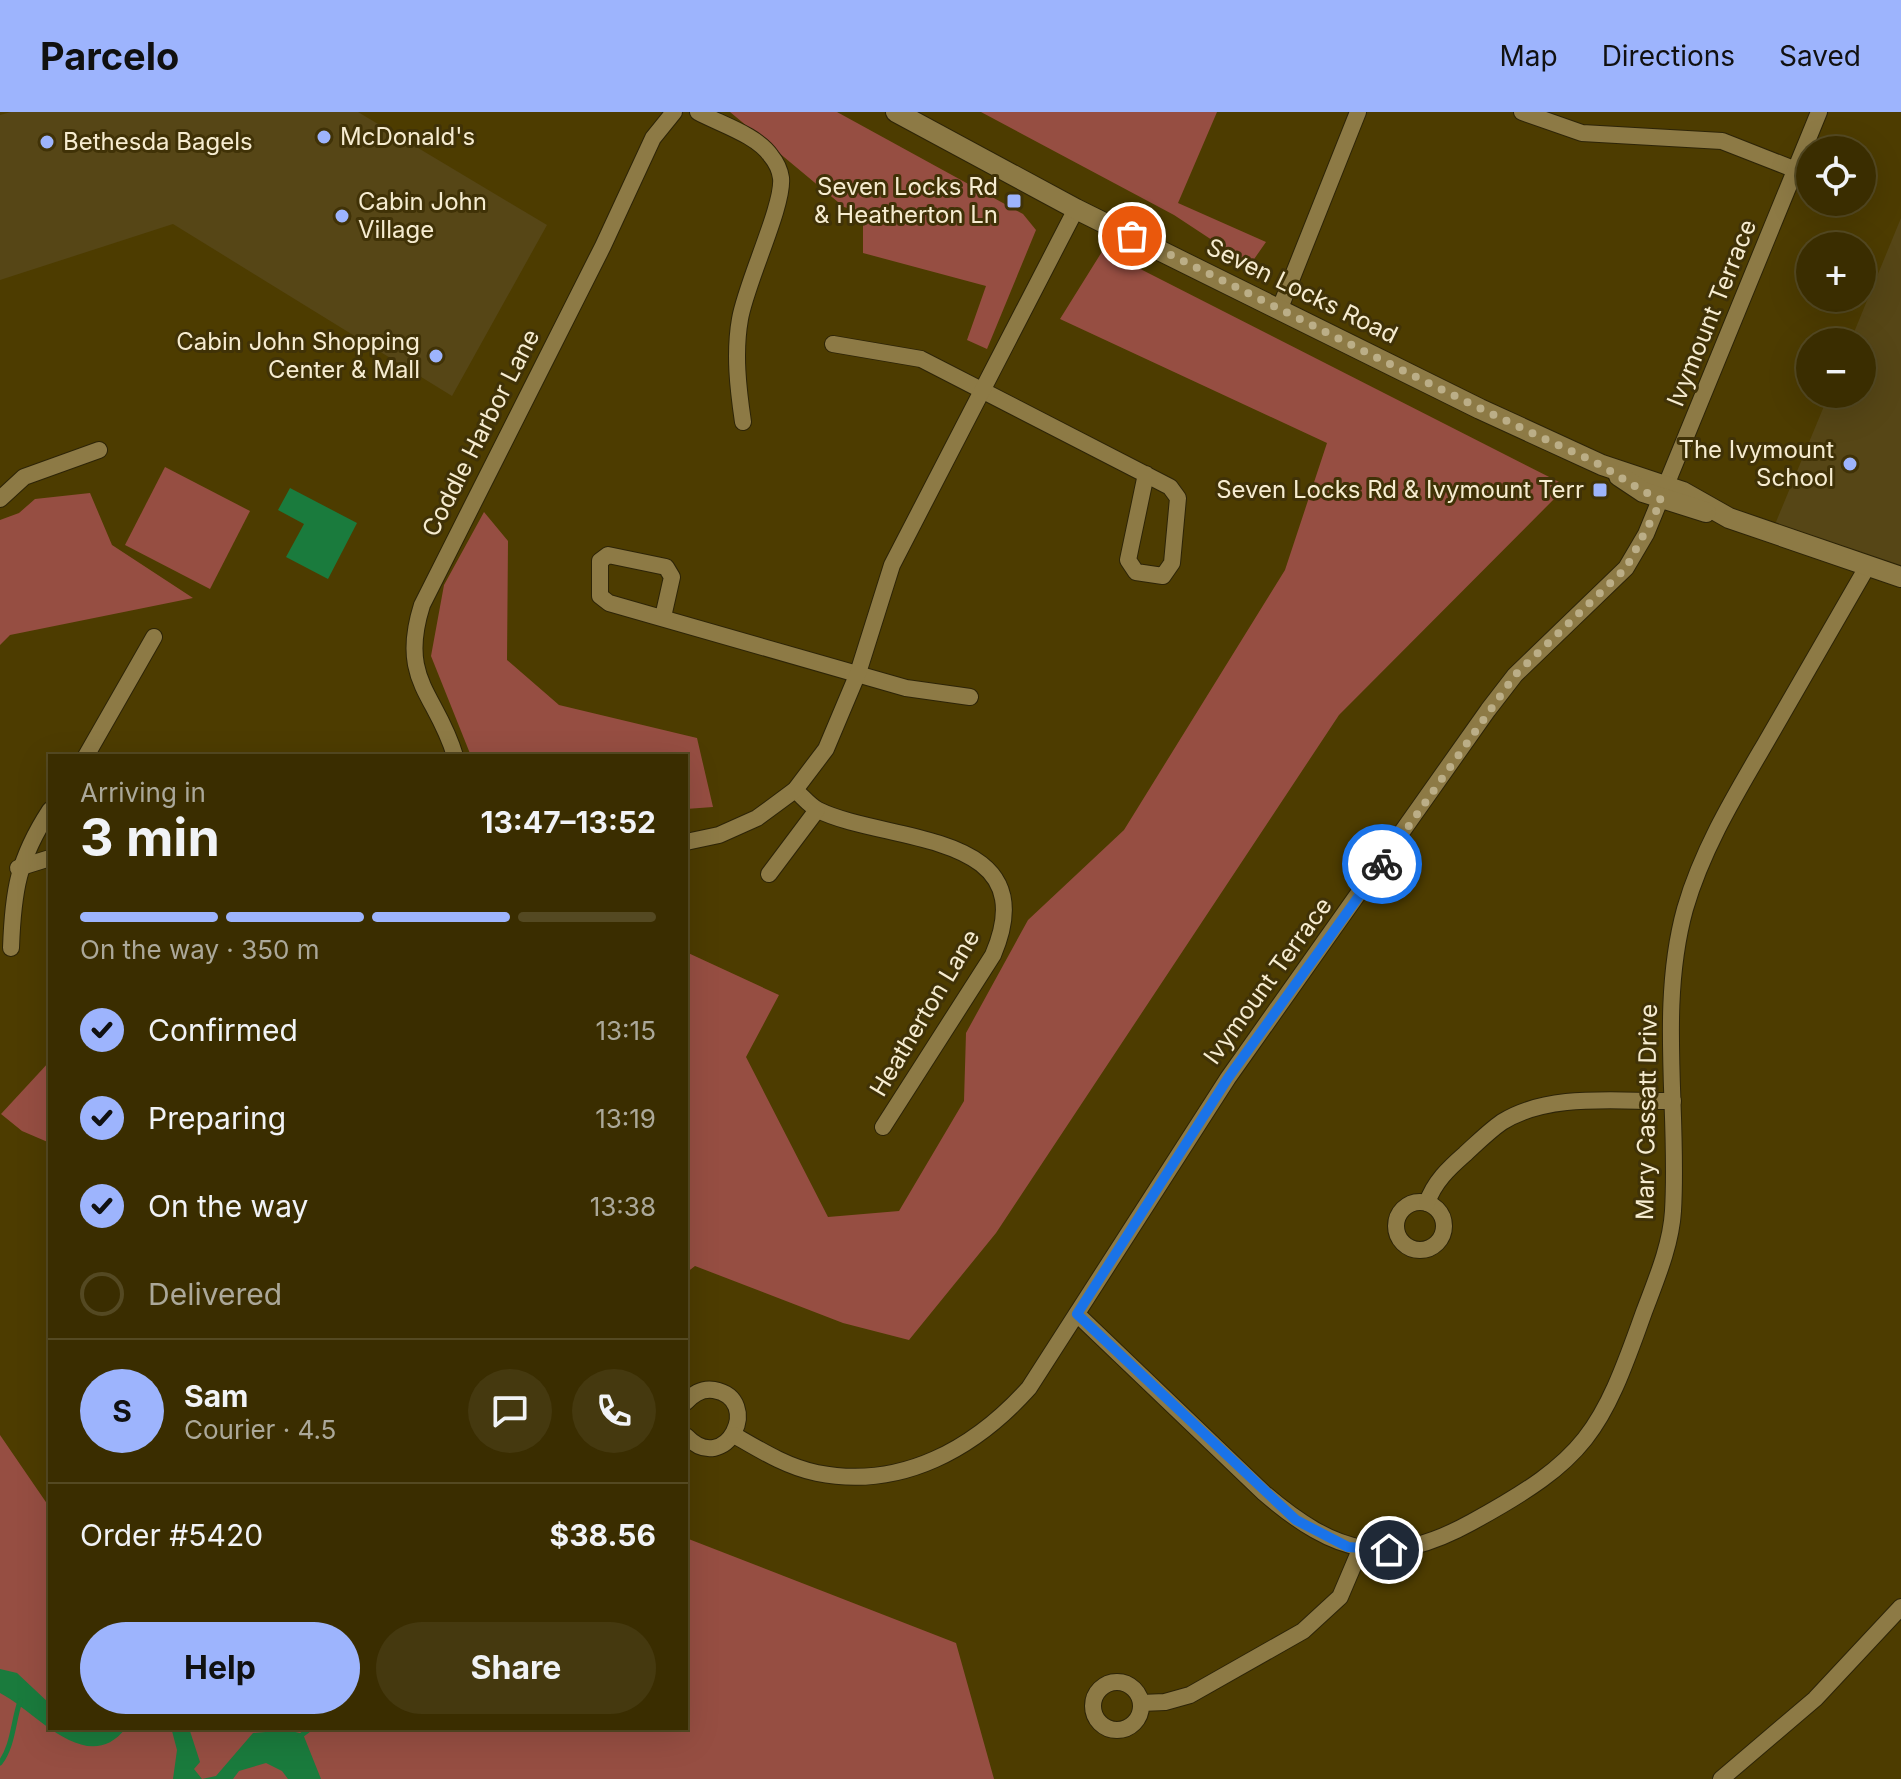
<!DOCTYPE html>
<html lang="en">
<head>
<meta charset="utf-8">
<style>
  body { margin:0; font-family:Inter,sans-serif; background:#45390f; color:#f1f3f6; height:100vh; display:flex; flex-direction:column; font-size:30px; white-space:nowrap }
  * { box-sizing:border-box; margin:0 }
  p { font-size:26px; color:#aba899 }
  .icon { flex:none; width:44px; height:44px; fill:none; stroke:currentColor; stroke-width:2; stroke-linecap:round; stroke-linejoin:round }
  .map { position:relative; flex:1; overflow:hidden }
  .sheet { position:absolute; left:48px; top:642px; width:640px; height:976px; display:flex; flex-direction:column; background:#3a2d00; border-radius:0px; box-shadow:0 8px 32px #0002,0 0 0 2px #544922 }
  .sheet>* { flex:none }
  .buttons { position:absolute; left:1796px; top:24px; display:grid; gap:16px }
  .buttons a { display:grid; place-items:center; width:80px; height:80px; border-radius:50%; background:#3a2d00; box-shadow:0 8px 32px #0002,0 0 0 2px #544922; font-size:40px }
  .pin { position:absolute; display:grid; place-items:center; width:68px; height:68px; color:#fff; margin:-34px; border:4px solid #fff; border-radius:50%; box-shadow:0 2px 8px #0007 }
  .courier { position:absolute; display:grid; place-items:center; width:80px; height:80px; margin:-40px; border:6px solid #1a73e8; border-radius:50%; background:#fff; color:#222; box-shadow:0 2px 10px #0007 }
  .overview em { font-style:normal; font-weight:700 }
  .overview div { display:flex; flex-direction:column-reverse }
  .overview { display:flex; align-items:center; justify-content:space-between; height:136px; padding:0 32px }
  h1 { font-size:52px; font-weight:700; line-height:60px }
  .bar { display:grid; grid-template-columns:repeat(4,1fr); gap:12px 8px; align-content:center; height:96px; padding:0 32px }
  .bar i { height:10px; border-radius:6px; background:#544922 }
  .bar .selected { background:#9db4fd }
  .bar p { grid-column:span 4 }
  .line { display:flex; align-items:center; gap:20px; padding:0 32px; border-top:2px solid #544922 }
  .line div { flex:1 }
  .round { display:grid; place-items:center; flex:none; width:84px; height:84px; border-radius:42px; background:#45390f }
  ol { padding:0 32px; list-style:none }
  li { display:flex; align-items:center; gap:24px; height:88px }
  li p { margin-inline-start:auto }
  li .icon { padding:8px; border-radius:50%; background:#9db4fd; color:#111; stroke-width:4 }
  li:last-child { color:#aba899 }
  li i { width:44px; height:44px; border:4px solid #544922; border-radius:50% }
  .button { display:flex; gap:16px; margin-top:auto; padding:16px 32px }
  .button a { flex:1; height:92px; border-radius:48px; background:#9db4fd; color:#111; font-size:32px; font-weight:700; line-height:92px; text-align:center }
  .button a+a { background:#45390f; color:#f1f3f6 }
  header { display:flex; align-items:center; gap:48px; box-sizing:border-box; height:112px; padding:0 40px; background:#9db4fd; color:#111 }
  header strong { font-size:38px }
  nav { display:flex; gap:44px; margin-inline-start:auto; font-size:28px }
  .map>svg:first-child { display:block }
  .built { fill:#564616 }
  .green { fill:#964e42 }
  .water { fill:#1a7b3d }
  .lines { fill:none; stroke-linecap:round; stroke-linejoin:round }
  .stream { stroke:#1a7b3d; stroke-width:5 }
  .minor-casing { stroke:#2d2407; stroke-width:18 }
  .secondary-casing { stroke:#2d2407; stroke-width:22 }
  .minor { stroke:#8d7a45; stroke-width:16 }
  .secondary { stroke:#8d7a45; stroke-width:20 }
  .done { stroke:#bbae87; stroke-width:8; stroke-dasharray:0 14.4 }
  .route { stroke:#1a73e8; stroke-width:10 }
  .poi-dot { fill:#9db4fd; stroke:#403207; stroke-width:3 }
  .labels { text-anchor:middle; stroke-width:6; stroke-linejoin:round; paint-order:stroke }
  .poi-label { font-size:24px; fill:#f6ecd0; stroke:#403207; text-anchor:end }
  .street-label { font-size:24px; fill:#f6ecd0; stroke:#403207 }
</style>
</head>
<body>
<header>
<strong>Parcelo</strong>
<nav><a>Map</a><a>Directions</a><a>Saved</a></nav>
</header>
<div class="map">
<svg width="1901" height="1667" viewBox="0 0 1901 1667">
  <rect width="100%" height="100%" fill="#4d3c00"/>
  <!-- built -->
  <g class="built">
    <polygon points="11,0 358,0 547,113 452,284 173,112 0,168 0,3"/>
    <polygon points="1901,106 1901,465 1771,422 1829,282 1862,282 1862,230 1850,230"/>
  </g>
  <!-- green -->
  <g class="green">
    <polygon points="730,0 837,0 1023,102 1036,118 987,237 967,228 986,174 863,141 863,101 844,95"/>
    <polygon points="981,0 1217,0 1178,91 1266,130 1250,153 1174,103"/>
    <polygon points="1103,138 1567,374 1339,603 996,1121 909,1228 843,1211 695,1154 686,1161 686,840 779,883 746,945 828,1105 899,1099 964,989 966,921 1028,808 1124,718 1285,458 1327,331 1060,207"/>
    <polygon points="165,355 250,399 210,477 125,433"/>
    <polygon points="90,381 112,433 193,486 10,523 0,533 0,408 19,401 35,387"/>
    <polygon points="484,400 508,429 507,548 559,593 697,626 713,695 686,697 686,644 471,644 431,544 444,473"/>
    <polygon points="50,949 50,1031 22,1019 1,1002"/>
    <polygon points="0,1323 50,1396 50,1616 686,1616 686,1426 956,1531 994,1667 0,1667"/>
  </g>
  <!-- water -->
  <g class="water">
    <polygon points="290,376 357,411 328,467 286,445 304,412 278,398"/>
    <path d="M0,1557l17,4 33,31v24h76c-39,50 -89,-16 -126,-35z"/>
    <polygon points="164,1616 189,1616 200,1650 194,1657 202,1667 216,1664 253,1621 288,1618 303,1622 321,1667 288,1667 282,1659 266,1651 239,1659 233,1667 173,1667 177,1638 172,1619"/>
  </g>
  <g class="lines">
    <!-- stream -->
    <g class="stream">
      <polyline points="299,1625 311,1616"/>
      <path d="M0,1651c13,-17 13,-41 20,-62"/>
    </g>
    <!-- minor casing -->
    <g class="minor-casing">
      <g id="minor">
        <path d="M698,0c22,12 59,23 73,44 5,6 9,15 10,22 3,27 -35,105 -41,141 -6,34 -2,69 3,103"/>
        <polyline points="1522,0 1582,21 1722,29 1796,58"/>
        <polyline points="1280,196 1358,0"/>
        <polyline points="833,232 921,247 1170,375 1178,386 1172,451 1163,464 1136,460 1128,448 1146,362"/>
        <polyline points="0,387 24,365 99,338"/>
        <polyline points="663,505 672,465 666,455 608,443 600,449 600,484 609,491 906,576 970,585"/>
        <polyline points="86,644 154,525"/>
        <path d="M455,644c-18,-62 -57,-75 -33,-151l181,-359 50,-108 21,-26"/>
        <path d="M795,678c7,6 15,16 23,20 69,34 229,19 175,145l-110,172"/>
        <polyline points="686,730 719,723 757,706 795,678 826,637 858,561 892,453 1076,97"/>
        <polyline points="18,756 50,746"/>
        <polyline points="769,762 817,698"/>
        <path d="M11,836c2,-57 7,-89 39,-138"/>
        <circle cx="1420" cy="1114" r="24"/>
        <path d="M1427,1091c7,-21 22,-35 38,-49 12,-11 24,-23 37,-32 48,-30 117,-20 171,-21"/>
        <path d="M1077,1202l187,179c71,61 123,76 208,29 115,-63 129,-89 172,-210 12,-32 27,-67 29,-101 6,-100 -15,-204 12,-302 17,-59 49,-112 80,-165 34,-59 68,-118 102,-177"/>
        <path d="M686,1290c7,-8 16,-14 28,-12 50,9 12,88 -28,46"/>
        <path d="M734,1323c26,15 53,32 83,38 85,17 158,-25 212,-85l199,-310 260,-368 27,-35 111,-107 20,-34 173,-422"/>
        <circle cx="1117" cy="1594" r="24"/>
        <polyline points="1141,1591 1165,1590 1190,1583 1303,1519 1340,1485 1360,1438"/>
        <polyline points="1721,1667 1815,1587 1901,1495"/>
      </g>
    </g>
    <!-- secondary casing -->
    <g class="secondary-casing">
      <g id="secondary">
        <polyline points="896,0 1076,97 1480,297 1602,353 1683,380 1729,406 1901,465"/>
        <polyline points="1619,364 1643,380 1706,400"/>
      </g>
    </g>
    <!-- minor -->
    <use href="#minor" class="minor"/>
    <!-- secondary -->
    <use href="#secondary" class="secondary"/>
  </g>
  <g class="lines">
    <!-- done -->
    <path class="done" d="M1132,124c151,73 298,151 450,220 28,12 51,32 80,44l-36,68 -111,107 -133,189"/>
    <!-- route -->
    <polyline class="route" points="1382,752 1228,966 1077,1202 1296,1408 1348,1435 1389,1438"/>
  </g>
  <!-- markers -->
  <g class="poi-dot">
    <circle cx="324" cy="25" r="8"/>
    <circle cx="47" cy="30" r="8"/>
    <rect x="1006" y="81" width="16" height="16" rx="4"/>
    <circle cx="342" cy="104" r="8"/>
    <circle cx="436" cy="244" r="8"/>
    <circle cx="1850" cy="352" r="8"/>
    <rect x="1592" y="370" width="16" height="16" rx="4"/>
  </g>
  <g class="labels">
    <!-- poi labels -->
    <g class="poi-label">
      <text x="340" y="33" text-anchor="start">McDonald's</text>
      <text x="63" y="38" text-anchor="start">Bethesda Bagels</text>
      <text x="998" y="83">Seven Locks Rd<tspan x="998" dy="28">&amp; Heatherton Ln</tspan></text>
      <text x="358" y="98" text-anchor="start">Cabin John<tspan x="358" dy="28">Village</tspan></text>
      <text x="420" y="238">Cabin John Shopping<tspan x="420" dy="28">Center &amp; Mall</tspan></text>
      <text x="1834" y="346">The Ivymount<tspan x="1834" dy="28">School</tspan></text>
      <text x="1584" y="386">Seven Locks Rd &amp; Ivymount Terr</text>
    </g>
    <!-- street labels -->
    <g class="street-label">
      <text transform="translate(1302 179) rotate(26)" y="8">Seven Locks Road</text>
      <text transform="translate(1712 201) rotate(-68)" y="8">Ivymount Terrace</text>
      <text transform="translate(481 321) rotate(-63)" y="8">Coddle Harbor Lane</text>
      <text transform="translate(1268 869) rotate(-54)" y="8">Ivymount Terrace</text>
      <text transform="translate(925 901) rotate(-59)" y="8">Heatherton Lane</text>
      <text transform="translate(1647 1000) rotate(-89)" y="8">Mary Cassatt Drive</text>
    </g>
  </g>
</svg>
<div class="buttons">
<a><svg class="icon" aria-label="locate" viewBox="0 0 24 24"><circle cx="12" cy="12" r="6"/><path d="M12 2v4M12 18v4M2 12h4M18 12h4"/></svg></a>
<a>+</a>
<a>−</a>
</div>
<div class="pin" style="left:1132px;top:124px;background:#ea580c"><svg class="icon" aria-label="bag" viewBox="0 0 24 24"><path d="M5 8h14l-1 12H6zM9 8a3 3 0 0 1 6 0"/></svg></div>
<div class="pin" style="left:1389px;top:1438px;background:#1f2937"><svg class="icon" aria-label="home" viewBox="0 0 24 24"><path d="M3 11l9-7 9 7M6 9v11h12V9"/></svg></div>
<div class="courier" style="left:1382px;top:752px"><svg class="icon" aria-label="bike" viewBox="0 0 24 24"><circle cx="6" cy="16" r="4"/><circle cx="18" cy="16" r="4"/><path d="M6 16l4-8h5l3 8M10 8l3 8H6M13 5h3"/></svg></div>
<section class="sheet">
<div class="overview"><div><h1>3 min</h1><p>Arriving in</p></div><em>13:47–13:52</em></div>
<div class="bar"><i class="selected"></i><i class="selected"></i><i class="selected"></i><i></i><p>On the way · 350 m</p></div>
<ol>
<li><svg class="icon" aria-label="check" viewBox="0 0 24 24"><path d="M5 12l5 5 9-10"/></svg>Confirmed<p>13:15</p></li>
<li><svg class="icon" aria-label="check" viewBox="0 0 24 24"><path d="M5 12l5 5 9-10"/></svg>Preparing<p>13:19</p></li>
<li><svg class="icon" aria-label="check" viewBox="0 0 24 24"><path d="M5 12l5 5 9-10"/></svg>On the way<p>13:38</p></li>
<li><i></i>Delivered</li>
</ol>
<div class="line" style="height:144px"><b class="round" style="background:#9db4fd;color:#111">S</b><div><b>Sam</b><p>Courier · 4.5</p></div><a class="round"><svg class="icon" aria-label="chat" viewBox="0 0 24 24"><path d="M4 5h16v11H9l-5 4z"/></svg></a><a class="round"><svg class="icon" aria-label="phone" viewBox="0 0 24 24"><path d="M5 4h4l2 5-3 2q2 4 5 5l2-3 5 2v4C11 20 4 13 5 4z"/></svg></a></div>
<div class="line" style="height:104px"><div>Order #5420</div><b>$38.56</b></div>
<div class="button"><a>Help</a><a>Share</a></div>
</section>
</div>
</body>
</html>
